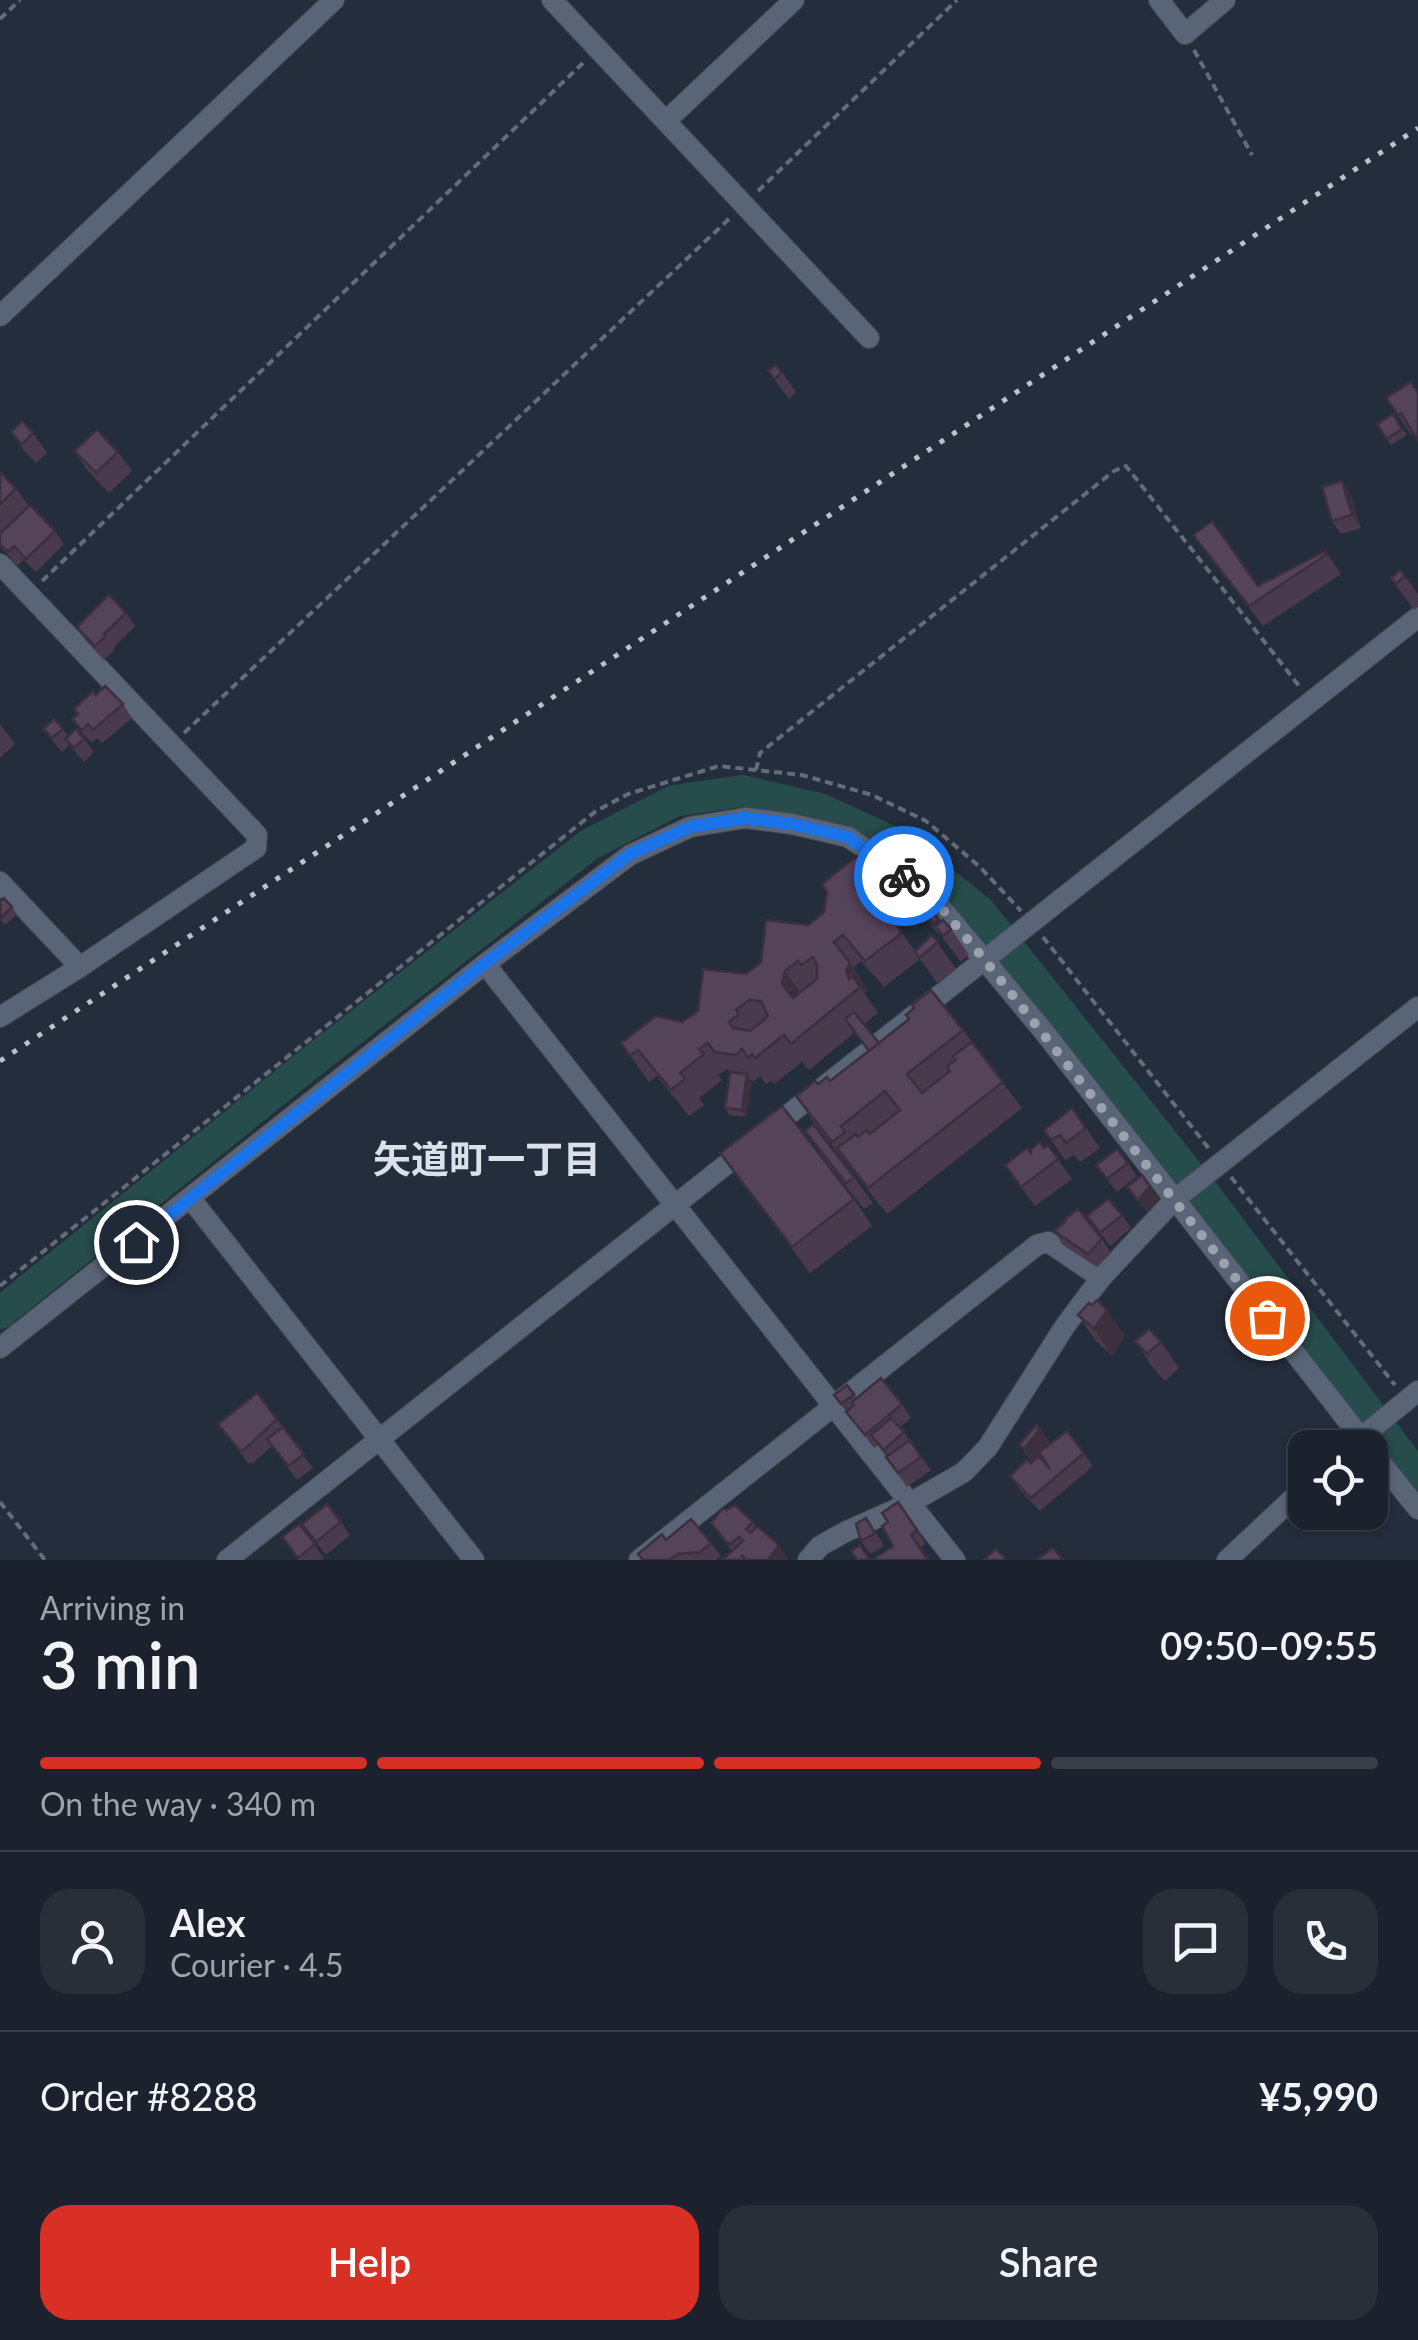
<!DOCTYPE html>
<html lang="en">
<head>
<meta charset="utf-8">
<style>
  body { margin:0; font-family:Lato,"Noto Sans JP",sans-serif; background:#282f39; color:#f1f3f6; height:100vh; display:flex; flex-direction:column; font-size:38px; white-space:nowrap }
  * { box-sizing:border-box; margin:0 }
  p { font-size:32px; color:#a0a4aa }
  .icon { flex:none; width:55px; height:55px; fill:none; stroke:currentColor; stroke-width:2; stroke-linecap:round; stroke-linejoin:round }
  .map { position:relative; height:1560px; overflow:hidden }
  .side { display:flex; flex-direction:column; background:#1b222d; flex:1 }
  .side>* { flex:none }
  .controls { position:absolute; left:1288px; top:1430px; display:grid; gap:20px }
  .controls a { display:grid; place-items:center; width:100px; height:100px; border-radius:20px; background:#1b222d; box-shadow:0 2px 8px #0004,0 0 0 2px #393f49; font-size:50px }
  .pin { position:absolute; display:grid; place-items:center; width:85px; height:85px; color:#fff; margin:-42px; border:5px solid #fff; border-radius:50%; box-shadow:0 2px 10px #0007 }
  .courier { position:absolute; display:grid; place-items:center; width:100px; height:100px; margin:-50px; border:8px solid #1a73e8; border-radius:50%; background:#fff; color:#222; box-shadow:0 2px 12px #0007 }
  .head em { font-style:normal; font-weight:600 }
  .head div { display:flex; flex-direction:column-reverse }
  .head { display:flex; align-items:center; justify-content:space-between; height:170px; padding:0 40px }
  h1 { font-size:65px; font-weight:600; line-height:75px }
  .bar { display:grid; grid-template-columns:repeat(4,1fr); gap:15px 10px; align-content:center; height:120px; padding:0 40px }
  .bar i { height:12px; border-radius:8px; background:#393f49 }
  .bar .on { background:#d93025 }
  .bar p { grid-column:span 4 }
  .line { display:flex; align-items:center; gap:25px; padding:0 40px; border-top:2px solid #393f49 }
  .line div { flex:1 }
  .round { display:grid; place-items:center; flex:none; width:105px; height:105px; border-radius:30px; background:#282f39 }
  .primary-button { display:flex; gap:20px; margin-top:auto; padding:20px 40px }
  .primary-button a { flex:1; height:115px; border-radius:30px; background:#d93025; color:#fff; font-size:40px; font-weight:600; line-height:115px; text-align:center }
  .primary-button a+a { background:#282f39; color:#f1f3f6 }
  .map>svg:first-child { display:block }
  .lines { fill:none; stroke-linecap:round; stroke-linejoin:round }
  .river { stroke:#264c4b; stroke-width:32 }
  .street-casing { stroke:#434a57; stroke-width:22 }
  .path { stroke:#646c7a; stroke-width:4; stroke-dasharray:8 5; stroke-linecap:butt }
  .street { stroke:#596476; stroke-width:20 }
  .rail { stroke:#bbc2cc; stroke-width:5; stroke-dasharray:5 10; stroke-linecap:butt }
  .wall { fill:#493a4d; fill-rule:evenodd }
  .shaded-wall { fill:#3c2f3e }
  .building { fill:#554359; stroke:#3c2f3e; stroke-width:2.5; fill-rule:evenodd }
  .done { stroke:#9ba2ae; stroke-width:10; stroke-dasharray:0 18 }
  .route { stroke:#1a73e8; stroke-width:12 }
  .labels { text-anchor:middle; stroke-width:9; stroke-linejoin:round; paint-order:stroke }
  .neighbourhood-label { font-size:38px; font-weight:bold; fill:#dbe1eb; stroke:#242d3c }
</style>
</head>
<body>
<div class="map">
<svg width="1418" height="1560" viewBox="0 0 1418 1560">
  <rect width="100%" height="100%" fill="#242d3c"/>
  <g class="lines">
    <!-- river -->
    <polyline class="river" points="0,1313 309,1064 590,844 674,801 742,791 820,809 898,845 980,912 1207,1197 1418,1478"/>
    <!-- street casing -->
    <g class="street-casing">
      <g id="street">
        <polyline points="552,0 869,338"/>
        <polyline points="1159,0 1185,34 1225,0"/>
        <polyline points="667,120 794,0"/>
        <polyline points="0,316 334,0"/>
        <polyline points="0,564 257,835 256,848 80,967 0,882"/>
        <polyline points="485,964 955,1560"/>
        <polyline points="0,1017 80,967"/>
        <polyline points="769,1130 1418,617"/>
        <polyline points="191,1199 474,1560"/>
        <polyline points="0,1348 485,964 630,855 690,827 745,818 792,824 848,837 928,892 1045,1033 1369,1448"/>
        <polyline points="1348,1448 1418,1391"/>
        <polyline points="1370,1449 1418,1509"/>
        <polyline points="227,1560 747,1148"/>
        <polyline points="639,1560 1037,1245 1048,1242 1101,1278"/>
        <polyline points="808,1560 820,1546 845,1532 910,1503 964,1472 988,1447 1065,1326 1101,1278 1174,1200 1418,1007"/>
        <polyline points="1227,1560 1305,1487"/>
      </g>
    </g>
    <!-- path -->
    <g class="path">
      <polyline points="0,19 20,0"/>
      <polyline points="1194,50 1252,155"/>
      <polyline points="758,191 957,0"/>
      <polyline points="42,581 584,62"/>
      <polyline points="184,733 730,218"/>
      <polyline points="756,770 760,753 1114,471 1126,466 1300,687"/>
      <polyline points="1043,937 1210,1150"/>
      <polyline points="1231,1177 1395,1385"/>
      <polyline points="0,1286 596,811 628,794 719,766 802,775 872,795 926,821 980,867 1021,911"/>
      <polyline points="0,1502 45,1560"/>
    </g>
    <!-- street -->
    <use href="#street" class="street"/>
    <!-- rail -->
    <polyline class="rail" points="0,1061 1418,128"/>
  </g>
  <!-- wall -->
  <g class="wall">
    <polygon points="768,371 782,372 796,392 789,399"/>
    <polygon points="1411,382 1414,434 1411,435 1386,398"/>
    <polygon points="1393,414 1407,435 1391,445 1377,424"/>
    <polygon points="11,432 33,433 47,453 36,463 25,452"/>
    <polygon points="74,451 118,452 132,471 109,493 88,471"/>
    <polygon points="0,472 16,489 29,506 55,531 64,544 36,572 24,560 17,566 0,546"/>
    <polygon points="1351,495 1361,528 1341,534 1332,521"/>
    <polygon points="1193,535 1258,586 1325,551 1341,574 1263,626"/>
    <polygon points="1405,576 1418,594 1418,607 1414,610 1391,578"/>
    <polygon points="126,613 135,626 114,647 115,649 104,660 86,641 77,627"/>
    <polygon points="123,704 132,718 102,743 97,738 92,743 81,732 72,719"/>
    <polygon points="0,724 15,744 0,758"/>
    <polygon points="43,729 63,729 68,737 84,739 94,752 84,762 69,745 62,752"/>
    <polygon points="868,852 893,862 911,888 907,894 887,878"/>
    <polygon points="866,868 885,894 879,900 915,951 932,935 956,969 938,984 920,959 884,987 861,961 853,968 868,990 865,994 878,1013 864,1024 879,1043 963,1030 1022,1108 887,1214 814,1123 796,1096 818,1084 830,1081 869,1051 854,1033 809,1070 802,1062 774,1084 771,1081 766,1084 760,1076 754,1081 752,1081 746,1117 729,1115 725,1108 730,1073 727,1069 718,1075 722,1080 699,1098 704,1105 689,1116 657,1076 649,1082 621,1043 682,1022 698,1011 824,912"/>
    <polygon points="914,889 940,922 951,929 969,955 961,962 939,933 938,934 908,893"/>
    <polygon points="0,902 12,907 17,914 5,925 0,920"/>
    <polygon points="1072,1108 1100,1148 1080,1162 1074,1155 1065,1160 1044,1130"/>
    <polygon points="805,1131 854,1177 873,1203 864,1209 823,1157"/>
    <polygon points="1048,1145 1072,1179 1035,1206 1005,1165"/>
    <polygon points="1117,1149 1137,1176 1117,1192 1096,1165"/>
    <polygon points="720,1153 854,1199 872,1226 810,1273"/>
    <polygon points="1122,1215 1131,1228 1110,1246 1087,1216"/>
    <polygon points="1054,1231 1102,1239 1111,1253 1097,1267 1063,1245"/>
    <polygon points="1078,1315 1125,1336 1112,1356 1096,1341"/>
    <polygon points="1135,1341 1161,1342 1179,1368 1165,1381 1153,1368"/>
    <polygon points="847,1385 857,1398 902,1404 911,1418 900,1427 931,1470 907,1487 886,1457 888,1456 878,1445 874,1448 834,1395"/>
    <polygon points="277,1419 313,1468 297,1480 272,1446 253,1463 248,1463 218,1424"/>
    <path d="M1040,1429l10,13 -6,6 23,-17 26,35 -53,45 -20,-21 -10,-14 22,-15 -13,-16zM1040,1454l10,15 -13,-12z"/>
    <polygon points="898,1502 926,1544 920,1548 893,1546 888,1522"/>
    <polygon points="726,1510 753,1522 756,1527 779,1545 788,1559 732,1551 711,1523"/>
    <polygon points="341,1522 350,1535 326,1555 302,1524"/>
    <polygon points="299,1524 324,1558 321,1560 298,1560 282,1537"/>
    <polygon points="875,1531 884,1546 870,1554 861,1541"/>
    <polygon points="666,1540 711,1543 721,1556 716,1560 642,1560"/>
  </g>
  <!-- shaded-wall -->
  <g class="shaded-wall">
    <polygon points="1342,481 1351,495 1361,528 1352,515"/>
    <polygon points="893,862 911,888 907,894 889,867"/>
    <polygon points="866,868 885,894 879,900 920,959 861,874"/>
    <polygon points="850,963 868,990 865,994 860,987 857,989 846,971"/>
    <polygon points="785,971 803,997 801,1011 782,984"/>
    <polygon points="747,1074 752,1081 746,1117 742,1110"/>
    <polygon points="1150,1186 1160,1199 1147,1213 1138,1200"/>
    <polygon points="1107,1310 1125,1336 1112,1356 1094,1329"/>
    <polygon points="1040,1429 1050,1442 1033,1462 1024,1449"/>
    <polygon points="779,1545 788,1559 787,1560 768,1560"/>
  </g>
  <!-- building -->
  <g class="building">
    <polygon points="775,365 782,372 775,379 768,371"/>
    <polygon points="1411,382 1418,393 1418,441 1401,413 1398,415 1386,398"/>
    <polygon points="1393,414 1402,429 1386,439 1377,424"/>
    <polygon points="22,421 33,433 22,444 11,432"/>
    <polygon points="97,430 118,452 96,473 74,451"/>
    <polygon points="0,472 16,489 0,504"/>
    <polygon points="1342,481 1352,515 1332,521 1322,487"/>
    <polygon points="30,505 55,531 26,559 14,546 8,552 0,544 0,534"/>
    <polygon points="1212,521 1258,586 1325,551 1327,554 1249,606 1193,535"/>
    <polygon points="1400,570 1405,576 1396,584 1391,578"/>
    <polygon points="109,595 126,613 104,634 106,636 95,646 77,627"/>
    <polygon points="105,686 123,704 93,730 88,724 82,730 72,719 78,714 74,709 93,691 96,695"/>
    <polygon points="54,719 63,729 52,738 43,729"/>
    <polygon points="76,729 84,739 74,748 65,739"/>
    <polygon points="873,846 893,862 889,867 868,852"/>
    <path d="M857,856l9,12 -5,6 41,59 -37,28 -22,-26 -9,7 16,21 -4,8 3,8 3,-3 8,11 -69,57 -7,-9 -29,23 -3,-4 -4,4 -6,-9 -6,6 -21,-3 -7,-9 -9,6 5,5 -24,19 5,6 -14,11 -33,-40 -8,6 -9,-13 35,-27 26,6 16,-11 5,-42 43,5 15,-12 5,-42 42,5 16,-13 3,-20 -5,-8zM813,957l4,8v14l-24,19 -11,-14 3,-13 13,-10 3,4zM749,1000l12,1 7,15 -18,15 -17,-3 -4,-6 10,-8 -3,-4z"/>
    <polygon points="914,889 926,903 919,908 908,893"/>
    <polygon points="4,898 12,907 1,918 0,902"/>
    <polygon points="928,906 939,920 933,924 923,910"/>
    <polygon points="943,920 951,929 943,936 935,926"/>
    <polygon points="932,935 938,942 919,958 915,951"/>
    <polygon points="931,990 963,1030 907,1074 922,1093 950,1071 947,1066 956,1060 953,1056 972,1042 1003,1082 868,1188 837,1148 856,1134 858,1137 867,1130 870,1134 900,1110 885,1091 841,1126 845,1132 832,1142 796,1096 815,1081 818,1084 827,1077 830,1081 870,1050 909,1019 906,1015 914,1008 912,1005"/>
    <polygon points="854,1012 879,1043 869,1051 845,1019"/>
    <polygon points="730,1072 747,1074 742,1110 725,1108"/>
    <polygon points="782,1106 854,1199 792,1247 720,1153"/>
    <polygon points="1072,1108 1086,1128 1066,1143 1060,1135 1051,1140 1044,1130"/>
    <polygon points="813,1124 854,1177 846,1183 805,1131"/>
    <polygon points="1040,1142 1044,1148 1048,1145 1058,1159 1021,1187 1005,1165 1027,1148 1031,1153 1031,1149"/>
    <polygon points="1117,1149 1128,1163 1107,1179 1096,1165"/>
    <polygon points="1142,1175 1150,1186 1138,1200 1127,1187"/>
    <polygon points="1108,1199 1122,1215 1100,1233 1087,1216"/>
    <polygon points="1078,1209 1102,1239 1088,1254 1054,1231 1065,1222 1064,1220"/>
    <polygon points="1097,1300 1107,1310 1094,1329 1078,1315 1089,1303 1092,1305"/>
    <polygon points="1149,1329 1161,1342 1147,1354 1135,1341"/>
    <polygon points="881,1378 902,1404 865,1435 846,1412 854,1405 852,1402"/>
    <polygon points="847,1385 854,1394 841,1404 834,1395"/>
    <polygon points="257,1393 277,1419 244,1450 239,1450 218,1424"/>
    <polygon points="891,1418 904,1432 884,1450 871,1435"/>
    <polygon points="1036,1425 1040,1429 1024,1449 1019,1445"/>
    <polygon points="283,1427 304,1454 288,1466 267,1439"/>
    <polygon points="1067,1431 1084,1453 1031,1498 1010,1476 1027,1460 1031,1463 1038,1456 1050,1469 1039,1452"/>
    <polygon points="910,1440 921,1457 898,1473 886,1457"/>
    <polygon points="898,1502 917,1530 911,1535 928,1560 872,1560 893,1546 882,1526 888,1522 882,1513"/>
    <polygon points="327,1504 341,1522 316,1542 302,1524"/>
    <polygon points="735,1505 753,1522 746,1529 751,1533 757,1526 779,1545 768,1560 746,1560 741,1555 745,1560 722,1560 743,1541 739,1537 731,1544 726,1542 711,1523 723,1508 726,1510"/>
    <polygon points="866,1518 875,1533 861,1541 856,1524"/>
    <polygon points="691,1519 711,1543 700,1552 678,1554 670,1560 643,1560 638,1554 662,1534 666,1540"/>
    <polygon points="299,1524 315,1544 298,1558 282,1537"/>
    <polygon points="860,1545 870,1560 857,1560 851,1551"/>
    <polygon points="1053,1548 1063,1560 1036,1560"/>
    <polygon points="996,1549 1005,1558 1003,1560 983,1560"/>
  </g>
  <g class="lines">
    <!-- done -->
    <polyline class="done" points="904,876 928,892 984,959 1267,1318"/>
    <!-- route -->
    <polyline class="route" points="136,1242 484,964 630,854 690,827 745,818 792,824 848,837 904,876"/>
  </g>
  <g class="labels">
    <!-- neighbourhood labels -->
    <g class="neighbourhood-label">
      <text x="487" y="1173">矢道町一丁目</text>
    </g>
  </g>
</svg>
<div class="controls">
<a><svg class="icon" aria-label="locate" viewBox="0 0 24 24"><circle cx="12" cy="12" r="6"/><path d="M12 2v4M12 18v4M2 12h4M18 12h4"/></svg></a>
</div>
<div class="pin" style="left:1267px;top:1318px;background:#ea580c"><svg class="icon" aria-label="bag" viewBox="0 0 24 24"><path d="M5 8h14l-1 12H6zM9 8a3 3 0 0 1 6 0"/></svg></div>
<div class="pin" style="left:136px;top:1242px;background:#1f2937"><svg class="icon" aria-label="home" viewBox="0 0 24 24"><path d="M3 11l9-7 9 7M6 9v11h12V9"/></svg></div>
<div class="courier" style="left:904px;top:876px"><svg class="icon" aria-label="bike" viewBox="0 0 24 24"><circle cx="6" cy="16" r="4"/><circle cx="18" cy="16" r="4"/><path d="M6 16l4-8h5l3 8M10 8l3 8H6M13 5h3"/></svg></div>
</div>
<section class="side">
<div class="head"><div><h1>3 min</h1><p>Arriving in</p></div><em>09:50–09:55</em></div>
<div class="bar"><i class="on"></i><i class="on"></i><i class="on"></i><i></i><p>On the way · 340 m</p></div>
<div class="line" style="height:180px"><a class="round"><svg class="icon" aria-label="person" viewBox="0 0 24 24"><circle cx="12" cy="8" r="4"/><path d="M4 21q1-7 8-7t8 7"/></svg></a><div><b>Alex</b><p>Courier · 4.5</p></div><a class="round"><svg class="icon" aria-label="chat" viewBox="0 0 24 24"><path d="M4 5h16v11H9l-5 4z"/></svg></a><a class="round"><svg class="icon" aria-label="phone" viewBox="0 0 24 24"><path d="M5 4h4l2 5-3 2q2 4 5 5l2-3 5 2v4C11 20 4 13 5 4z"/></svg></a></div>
<div class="line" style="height:130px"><div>Order #8288</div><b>¥5,990</b></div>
<div class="primary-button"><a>Help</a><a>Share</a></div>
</section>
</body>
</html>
